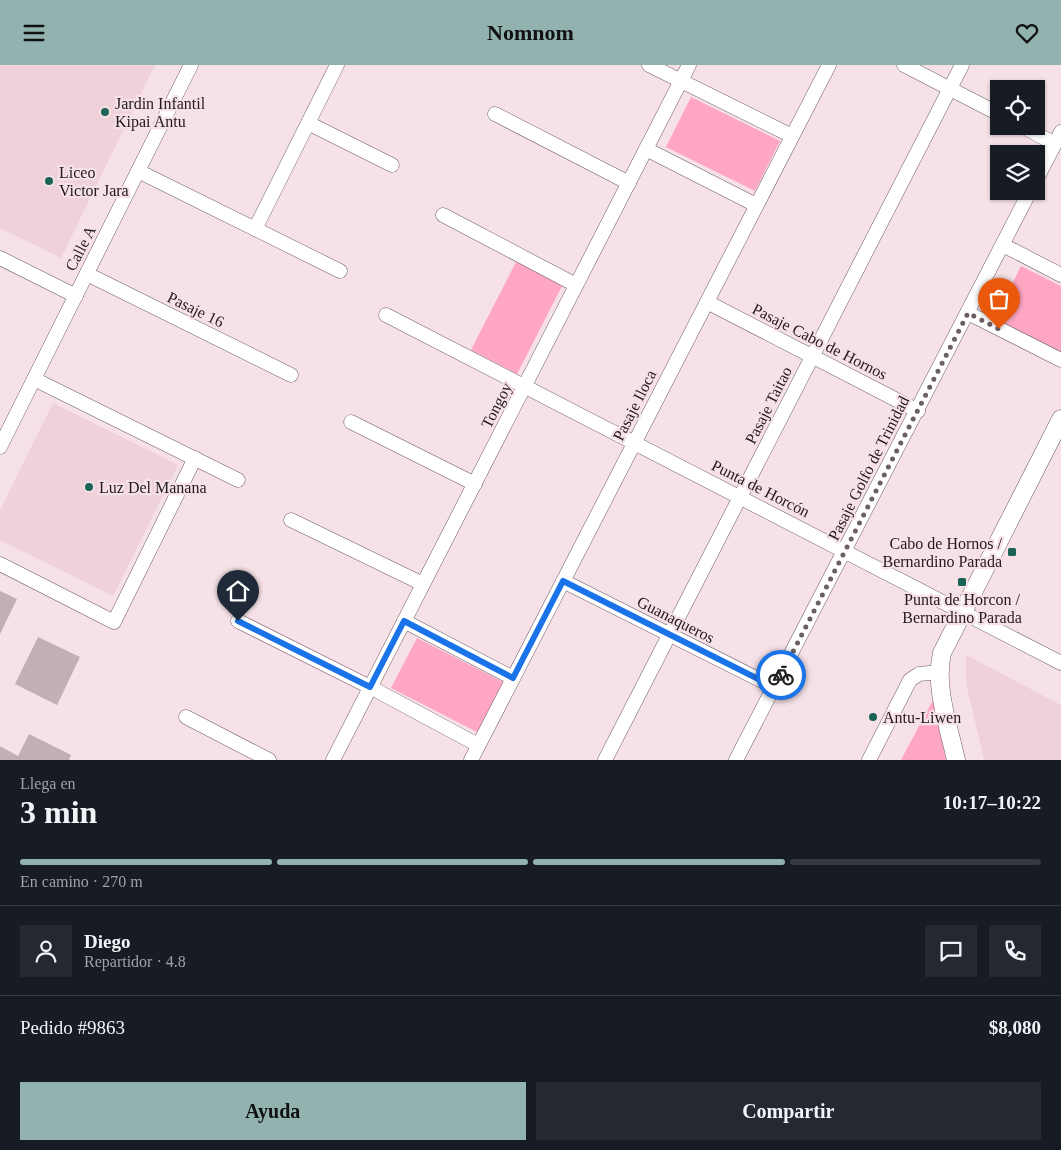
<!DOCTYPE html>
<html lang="es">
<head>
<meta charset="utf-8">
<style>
  body { margin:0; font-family:Georgia,serif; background:#242831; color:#f1f3f6; height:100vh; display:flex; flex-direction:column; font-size:19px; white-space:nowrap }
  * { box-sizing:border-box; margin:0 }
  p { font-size:16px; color:#9ea1a6 }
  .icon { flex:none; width:28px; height:28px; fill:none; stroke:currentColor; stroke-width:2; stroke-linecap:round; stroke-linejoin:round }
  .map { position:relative; height:695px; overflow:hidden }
  .panel { display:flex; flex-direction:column; background:#171b24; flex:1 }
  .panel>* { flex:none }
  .tools { position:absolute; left:990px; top:15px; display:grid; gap:10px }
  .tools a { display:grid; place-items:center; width:55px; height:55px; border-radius:0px; background:#171b24; box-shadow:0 1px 4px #0004; font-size:25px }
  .pin { position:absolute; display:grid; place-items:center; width:42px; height:42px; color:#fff; margin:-51px -21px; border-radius:50% 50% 50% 0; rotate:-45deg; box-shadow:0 0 5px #0007 }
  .pin .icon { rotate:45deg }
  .courier { position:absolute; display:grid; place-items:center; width:50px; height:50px; margin:-25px; border:4px solid #1a73e8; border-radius:50%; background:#fff; color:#222; box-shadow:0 1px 6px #0007 }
  .overview em { font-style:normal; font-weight:600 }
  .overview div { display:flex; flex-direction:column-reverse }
  .overview { display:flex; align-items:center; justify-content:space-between; height:85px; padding:0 20px }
  h1 { font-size:32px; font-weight:600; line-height:38px }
  .bar { display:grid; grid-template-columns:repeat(4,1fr); gap:8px 5px; align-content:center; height:60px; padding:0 20px }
  .bar i { height:6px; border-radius:4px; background:#363941 }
  .bar .selected { background:#91b2ae }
  .bar p { grid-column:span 4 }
  .line { display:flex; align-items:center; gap:12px; padding:0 20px; border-top:1px solid #363941 }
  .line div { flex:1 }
  .round { display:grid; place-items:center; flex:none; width:52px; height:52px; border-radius:0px; background:#242831 }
  .button { display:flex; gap:10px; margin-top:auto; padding:10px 20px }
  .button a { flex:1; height:58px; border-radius:0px; background:#91b2ae; color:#111; font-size:20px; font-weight:600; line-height:58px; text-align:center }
  .button a+a { background:#242831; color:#f1f3f6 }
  header { display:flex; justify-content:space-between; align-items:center; height:65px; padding:0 20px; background:#91b2ae; color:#111; font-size:22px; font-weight:600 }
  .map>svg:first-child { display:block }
  .built { fill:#efd1d9 }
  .green { fill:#ffa6c2 }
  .building { fill:#c3aeb4 }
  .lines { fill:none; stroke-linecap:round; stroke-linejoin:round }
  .minor-casing { stroke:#715f64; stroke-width:15 }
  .tertiary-casing { stroke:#715f64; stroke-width:19 }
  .minor { stroke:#fff; stroke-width:14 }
  .tertiary { stroke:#fff; stroke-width:18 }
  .done { stroke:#6c5f62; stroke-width:5; stroke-dasharray:0 9 }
  .route { stroke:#1a73e8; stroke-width:6 }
  .poi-dot { fill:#1c6357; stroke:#f6e1e6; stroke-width:2 }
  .labels { text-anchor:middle; stroke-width:4.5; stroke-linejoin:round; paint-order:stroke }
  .poi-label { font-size:16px; fill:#21191b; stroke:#f6e1e6; text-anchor:start }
  .street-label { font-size:16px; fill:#21191b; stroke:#f6e1e6 }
</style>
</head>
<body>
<header><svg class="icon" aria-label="menu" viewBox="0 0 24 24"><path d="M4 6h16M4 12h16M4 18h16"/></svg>Nomnom<svg class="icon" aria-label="heart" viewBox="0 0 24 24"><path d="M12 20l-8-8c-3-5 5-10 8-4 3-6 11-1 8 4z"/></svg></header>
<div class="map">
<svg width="1061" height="695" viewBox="0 0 1061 695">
  <rect width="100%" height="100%" fill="#f6e1e6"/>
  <!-- built -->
  <g class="built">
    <polygon points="0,0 155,0 61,193 0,163"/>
    <polygon points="53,338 178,400 113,531 0,475 0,445"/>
    <polygon points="966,590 1061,640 1061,695 984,695 966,618"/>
  </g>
  <!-- green -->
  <g class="green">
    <polygon points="691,32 780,76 755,126 666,82"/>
    <polygon points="516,197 562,221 517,309 471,285"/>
    <polygon points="1021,201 1061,221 1061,289 995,254"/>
    <polygon points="417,573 505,618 479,668 391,623"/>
    <polygon points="933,635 946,695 901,695"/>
  </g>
  <!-- building -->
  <g class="building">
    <polygon points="0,526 17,534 0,569"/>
    <polygon points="38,572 80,592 57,640 15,619"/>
    <polygon points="29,669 71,690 69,695 0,695 0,681 18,691"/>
  </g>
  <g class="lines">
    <!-- minor casing -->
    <g class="minor-casing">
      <g id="minor">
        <polyline points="649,0 792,71"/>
        <polyline points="904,0 999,49"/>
        <polyline points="495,49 629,118"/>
        <polyline points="308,58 392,100"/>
        <polyline points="1022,61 1055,79"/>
        <polyline points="646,84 756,140"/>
        <polyline points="138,106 340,206"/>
        <polyline points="1036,115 1061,67"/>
        <polyline points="443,150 576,220"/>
        <polyline points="255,164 337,0"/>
        <polyline points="1003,180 1061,210"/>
        <polyline points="0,193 76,231"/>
        <polyline points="87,209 291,310"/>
        <polyline points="707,237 918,346"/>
        <polyline points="968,248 1061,295"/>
        <polyline points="386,250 1061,598"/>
        <polyline points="34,314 238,415"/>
        <polyline points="351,357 475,419"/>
        <polyline points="0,382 191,0"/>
        <polyline points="291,455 423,519"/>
        <polyline points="0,499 114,557 195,393"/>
        <polyline points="563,516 774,622"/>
        <polyline points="238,556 370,622 478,680"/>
        <polyline points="404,556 513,613"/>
        <polyline points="186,652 269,695"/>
        <polyline points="333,695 689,0"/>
        <polyline points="471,695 829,0"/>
        <polyline points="605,695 962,0"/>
        <polyline points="736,695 1030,126"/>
        <polyline points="869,695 910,615 919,609 939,607"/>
      </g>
    </g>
    <!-- tertiary casing -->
    <g class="tertiary-casing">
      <path id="tertiary" d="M956,695c-7,-33 -22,-73 -14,-107l119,-234"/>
    </g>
    <!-- minor -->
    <use href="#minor" class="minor"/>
    <!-- tertiary -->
    <use href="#tertiary" class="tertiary"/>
  </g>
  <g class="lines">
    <!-- done -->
    <polyline class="done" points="781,610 968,248 999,264"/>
    <!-- route -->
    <polyline class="route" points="238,556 370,622 404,556 513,613 563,516 774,622 781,610"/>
  </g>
  <!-- markers -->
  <g class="poi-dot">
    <circle cx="105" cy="47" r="5"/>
    <circle cx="49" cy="116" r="5"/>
    <circle cx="89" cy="422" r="5"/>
    <rect x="1007" y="482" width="10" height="10" rx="2.5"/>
    <rect x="957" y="512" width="10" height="10" rx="2.5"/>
    <circle cx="873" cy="652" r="5"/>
  </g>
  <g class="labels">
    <!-- poi labels -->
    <g class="poi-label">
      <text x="115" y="44">Jardin Infantil<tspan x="115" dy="18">Kipai Antu</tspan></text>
      <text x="59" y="113">Liceo<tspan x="59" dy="18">Victor Jara</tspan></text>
      <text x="99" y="428">Luz Del Manana</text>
      <text x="1002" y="484" text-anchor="end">Cabo de Hornos /<tspan x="1002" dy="18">Bernardino Parada</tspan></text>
      <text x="962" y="540" text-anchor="middle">Punta de Horcon /<tspan x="962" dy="18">Bernardino Parada</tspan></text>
      <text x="883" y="658">Antu-Liwen</text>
    </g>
    <!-- street labels -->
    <g class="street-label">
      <text transform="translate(80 183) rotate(-63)" y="6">Calle A</text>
      <text transform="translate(196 244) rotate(26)" y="6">Pasaje 16</text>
      <text transform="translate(820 276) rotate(27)" y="6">Pasaje Cabo de Hornos</text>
      <text transform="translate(496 340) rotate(-63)" y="6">Tongoy</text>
      <text transform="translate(634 340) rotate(-63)" y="6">Pasaje Iloca</text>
      <text transform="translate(768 340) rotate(-63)" y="6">Pasaje Taitao</text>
      <text transform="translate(868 403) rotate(-63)" y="6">Pasaje Golfo de Trinidad</text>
      <text transform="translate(761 423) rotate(27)" y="6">Punta de Horcón</text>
      <text transform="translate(676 554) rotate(27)" y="6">Guanaqueros</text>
    </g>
  </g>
</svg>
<div class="tools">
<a><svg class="icon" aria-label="locate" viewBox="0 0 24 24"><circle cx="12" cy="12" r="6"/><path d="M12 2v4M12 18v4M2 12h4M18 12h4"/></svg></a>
<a><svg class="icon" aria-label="layers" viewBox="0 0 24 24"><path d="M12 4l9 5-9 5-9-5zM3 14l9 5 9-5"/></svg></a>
</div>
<div class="pin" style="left:999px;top:264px;background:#ea580c"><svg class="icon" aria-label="bag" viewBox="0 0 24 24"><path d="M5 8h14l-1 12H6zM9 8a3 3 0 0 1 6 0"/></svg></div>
<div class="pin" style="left:238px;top:556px;background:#1f2937"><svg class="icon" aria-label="home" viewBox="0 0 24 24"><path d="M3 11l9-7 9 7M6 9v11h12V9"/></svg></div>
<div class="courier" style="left:781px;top:610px"><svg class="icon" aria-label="bike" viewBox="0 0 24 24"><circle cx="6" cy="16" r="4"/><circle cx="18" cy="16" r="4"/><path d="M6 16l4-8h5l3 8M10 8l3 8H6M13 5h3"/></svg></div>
</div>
<section class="panel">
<div class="overview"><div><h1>3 min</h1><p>Llega en</p></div><em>10:17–10:22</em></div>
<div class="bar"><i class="selected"></i><i class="selected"></i><i class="selected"></i><i></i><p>En camino · 270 m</p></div>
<div class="line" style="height:90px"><a class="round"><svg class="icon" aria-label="person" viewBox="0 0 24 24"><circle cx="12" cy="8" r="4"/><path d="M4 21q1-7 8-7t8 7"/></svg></a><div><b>Diego</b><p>Repartidor · 4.8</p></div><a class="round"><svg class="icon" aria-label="chat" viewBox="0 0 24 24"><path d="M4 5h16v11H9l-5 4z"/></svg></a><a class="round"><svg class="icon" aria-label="phone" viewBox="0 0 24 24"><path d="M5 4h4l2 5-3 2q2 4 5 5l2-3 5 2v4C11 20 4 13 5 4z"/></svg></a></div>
<div class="line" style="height:65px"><div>Pedido #9863</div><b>$8,080</b></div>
<div class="button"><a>Ayuda</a><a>Compartir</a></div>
</section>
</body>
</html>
